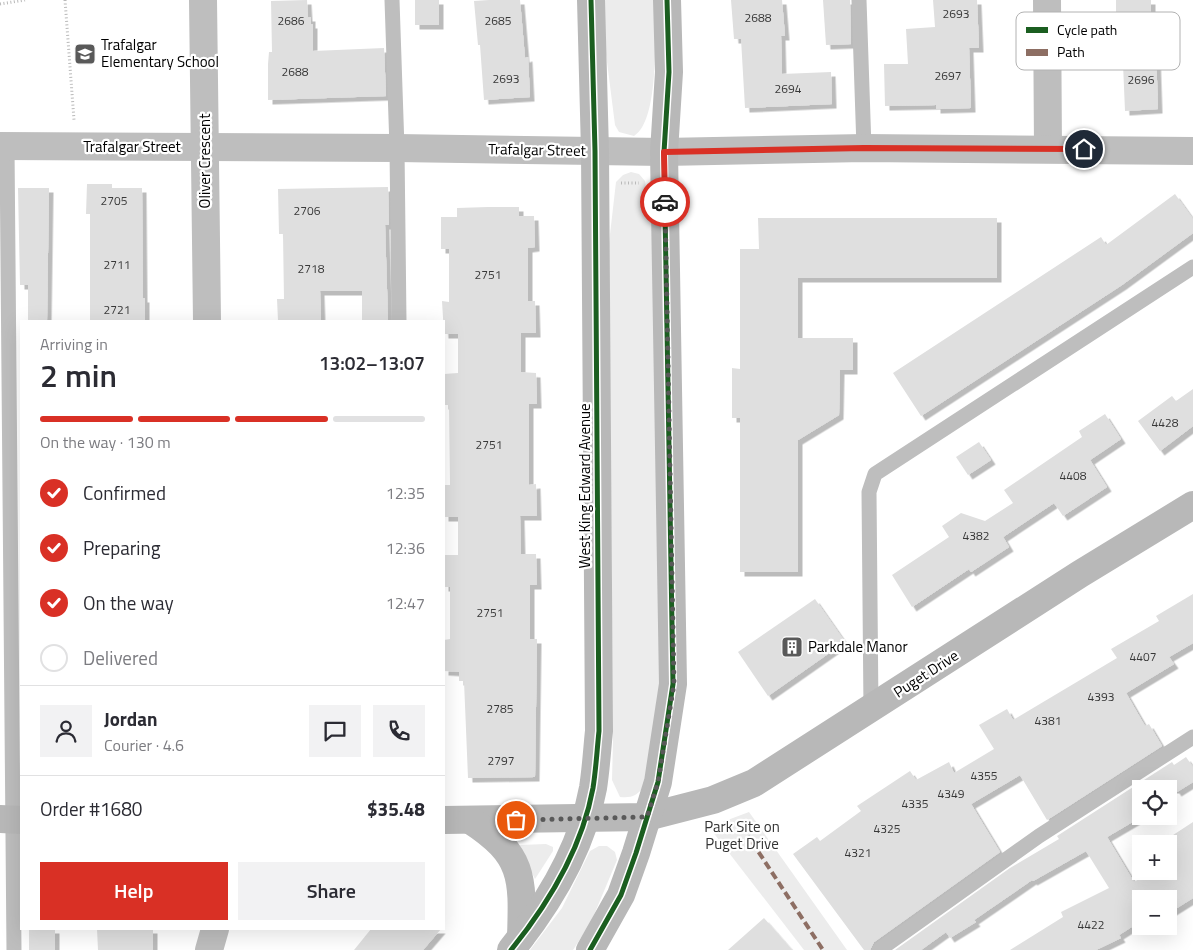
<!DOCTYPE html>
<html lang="en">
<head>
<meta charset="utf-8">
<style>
  body { margin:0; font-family:"Titillium Web",sans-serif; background:#f2f2f3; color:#2b2b33; height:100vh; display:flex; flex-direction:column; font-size:19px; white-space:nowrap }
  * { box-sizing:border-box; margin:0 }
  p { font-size:16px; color:#7c7c81 }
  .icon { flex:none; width:28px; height:28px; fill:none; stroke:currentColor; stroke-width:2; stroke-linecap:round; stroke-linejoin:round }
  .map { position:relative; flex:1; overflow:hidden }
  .sheet { position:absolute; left:20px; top:320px; width:425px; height:610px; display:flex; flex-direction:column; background:#fff; border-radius:0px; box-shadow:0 5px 20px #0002 }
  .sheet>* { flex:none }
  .tools { position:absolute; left:1132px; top:780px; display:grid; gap:10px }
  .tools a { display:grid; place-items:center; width:45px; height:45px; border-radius:0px; background:#fff; box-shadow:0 5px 20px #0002; font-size:25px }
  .pin { position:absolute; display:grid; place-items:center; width:42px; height:42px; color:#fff; margin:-21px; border:2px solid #fff; border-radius:50%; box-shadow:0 1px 5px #0007 }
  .courier { position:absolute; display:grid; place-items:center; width:50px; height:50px; margin:-25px; border:4px solid #d93025; border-radius:50%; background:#fff; color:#222; box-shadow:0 1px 6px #0007 }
  .summary em { font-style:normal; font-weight:600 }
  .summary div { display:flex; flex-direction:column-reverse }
  .summary { display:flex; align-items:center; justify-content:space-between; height:85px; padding:0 20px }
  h1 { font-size:32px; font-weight:600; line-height:38px }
  .bar { display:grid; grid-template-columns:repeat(4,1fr); gap:8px 5px; align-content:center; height:60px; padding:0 20px }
  .bar i { height:6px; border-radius:4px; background:#e1e1e2 }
  .bar .selected { background:#d93025 }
  .bar p { grid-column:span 4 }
  .line { display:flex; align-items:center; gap:12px; padding:0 20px; border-top:1px solid #e1e1e2 }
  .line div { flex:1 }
  .round { display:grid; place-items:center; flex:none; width:52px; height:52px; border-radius:0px; background:#f2f2f3 }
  ol { padding:0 20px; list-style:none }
  li { display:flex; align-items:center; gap:15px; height:55px }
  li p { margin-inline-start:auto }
  li .icon { padding:5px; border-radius:50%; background:#d93025; color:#fff; stroke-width:4 }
  li:last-child { color:#7c7c81 }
  li i { width:28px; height:28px; border:2px solid #e1e1e2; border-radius:50% }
  .cta { display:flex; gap:10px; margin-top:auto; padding:10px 20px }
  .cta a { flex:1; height:58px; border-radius:0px; background:#d93025; color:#fff; font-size:20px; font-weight:600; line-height:58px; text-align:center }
  .cta a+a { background:#f2f2f3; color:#2b2b33 }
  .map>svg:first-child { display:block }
  .green { fill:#ececec }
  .building { fill:#dfdfdf; filter:url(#shadow) }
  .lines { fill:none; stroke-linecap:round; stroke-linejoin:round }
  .path { stroke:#b9b9b9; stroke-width:3; stroke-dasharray:1 2.5; stroke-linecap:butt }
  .lane { stroke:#bebebe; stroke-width:15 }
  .street { stroke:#bebebe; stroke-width:28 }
  .secondary { stroke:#b8b8b8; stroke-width:28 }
  .quiet { stroke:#8d6e63; stroke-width:4; stroke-dasharray:8 4; stroke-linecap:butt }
  .cycleway-casing { stroke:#fff; stroke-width:8 }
  .cycleway { stroke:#1b5e20; stroke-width:5 }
  .done { stroke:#595959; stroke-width:5; stroke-dasharray:0 9 }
  .route { stroke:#d93025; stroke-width:6 }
  .labels { text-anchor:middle; stroke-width:4.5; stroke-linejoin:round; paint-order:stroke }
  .number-label { font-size:12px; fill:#383838 }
  .poi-label { font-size:15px; fill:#000; stroke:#fff; text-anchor:start }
  .street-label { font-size:15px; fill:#000; stroke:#fff }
  .park-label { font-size:15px; fill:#333; stroke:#fff }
  .key { fill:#fff; stroke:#b2b2b2; stroke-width:1 }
  .key-label { font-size:14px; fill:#000 }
</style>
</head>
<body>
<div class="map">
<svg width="1193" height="950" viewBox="0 0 1193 950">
  <defs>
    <filter id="shadow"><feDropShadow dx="4.5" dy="4.5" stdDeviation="0" flood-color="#0004"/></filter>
  </defs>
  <rect width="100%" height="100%" fill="#fff"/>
  <!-- green -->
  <g class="green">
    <path d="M604,0h51c0,29 5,121 -21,136l-15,-4 -4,-7 -9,-71z"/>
    <path d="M631,172l8,2 6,7 11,69 6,410 -3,34 -15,93c-8,9 -12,11 -24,10l-8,-17 1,-39 -4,-498 7,-61 7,-7z"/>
    <polygon points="749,812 847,950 804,950 709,827"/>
    <polygon points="546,844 553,847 553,851 535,879 519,847 520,845"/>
    <polygon points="599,846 607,846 615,852 617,860 591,922 573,950 530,950 562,908 590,851"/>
  </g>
  <!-- building -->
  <g class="building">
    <polygon points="307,0 308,17 311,17 311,24 313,24 313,51 384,48 386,96 268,100 268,64 269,52 272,52 271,1"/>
    <rect x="415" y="0" width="24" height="25"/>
    <polygon points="489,0 520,0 525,58 528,57 530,97 484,100 480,45 478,45 474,1"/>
    <polygon points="731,0 782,0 785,36 781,36 782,74 831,72 832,104 745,108 741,39 734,39"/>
    <polygon points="823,0 850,0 851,44 826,45"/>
    <polygon points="933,0 977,0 979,48 969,48 971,108 936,109 936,105 885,106 884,64 908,64 906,29 935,27"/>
    <polygon points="1116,0 1151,0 1151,50 1156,50 1158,109 1125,111 1122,40 1116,40"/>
    <polygon points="87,184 112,184 112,188 142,188 143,298 145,298 145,321 90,321 90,214 86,214"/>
    <polygon points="388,187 389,225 385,225 388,321 362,321 362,291 320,291 321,321 278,321 277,299 284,299 283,234 279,234 278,189"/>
    <polygon points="18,188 49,188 47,321 28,321 28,285 20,285"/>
    <polygon points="1175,194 1193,219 1193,233 1122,285 921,416 893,373 1101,237 1106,245"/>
    <polygon points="488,207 519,207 519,216 534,216 535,247 528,248 528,301 535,301 536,333 521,333 521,372 536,373 537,404 529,404 529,485 536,484 537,516 520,516 521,554 536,554 537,585 530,585 530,639 537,639 535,777 468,778 464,681 459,681 459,672 444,671 444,640 450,639 450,587 444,587 444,555 458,555 458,517 444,517 444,485 450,485 449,405 444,405 444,374 458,373 458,334 444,334 442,301 449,302 449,249 441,249 441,217 457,217 457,208"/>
    <polygon points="758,218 997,218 997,278 798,278 798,338 853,338 853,370 840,370 839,415 798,440 798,572 740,572 740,418 732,418 732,368 740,369 740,249 759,249"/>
    <polygon points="1193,389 1193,426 1160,451 1138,421 1172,396 1176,401"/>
    <polygon points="1105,414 1121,439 1090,460 1107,487 1063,516 1054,503 1003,537 1009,547 971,572 969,569 912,607 892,575 949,537 942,526 961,513 985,521 1013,503 1004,490 1082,437 1079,431"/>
    <polygon points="979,442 991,460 968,475 956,457"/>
    <polygon points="1193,594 1193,643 1169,657 1174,664 1126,693 1145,726 1149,724 1162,746 1047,820 1020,775 971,804 1000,852 874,942 870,950 864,950 793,854 817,837 820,841 861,811 857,806 910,771 916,780 949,762 954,773 994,749 979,725 1007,709 1013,720 1117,658 1111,649 1159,621 1156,616"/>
    <polygon points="815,599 845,642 768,696 738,652"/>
    <polygon points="1186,757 1193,767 1193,782 1177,792 1175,789 1141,789 1141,817 1107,837 1134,882 1152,871 1169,871 1169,861 1177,856 1167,839 1193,822 1193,898 1169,913 1169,899 1141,899 1141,921 1119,935 1121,938 1096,950 1010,950 1063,917 1061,912 1109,888 1086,851 1033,881 1032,880 974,920 976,922 950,938 946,932 921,950 895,950 1010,868 1059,839 1057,836 1172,762 1174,765"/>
    <polygon points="764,918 792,950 728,950"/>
    <rect x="29" y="929" width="26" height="21"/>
    <polygon points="97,929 153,929 153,950 98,950"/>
    <polygon points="371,929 441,929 423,950 354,950"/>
  </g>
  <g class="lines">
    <!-- path -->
    <g class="path">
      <polyline points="65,0 74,120"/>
      <polyline points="0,4 25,0"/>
      <polyline points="621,183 639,183"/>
      <polyline points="742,823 752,842"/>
    </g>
    <!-- lane -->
    <g class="lane">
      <polyline points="392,0 397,148 399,321"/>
      <polyline points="859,0 864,148"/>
      <polyline points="7,146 14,950"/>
      <polyline points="871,709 869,492 875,474 1193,267"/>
      <polyline points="879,950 1039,836 1193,737"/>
    </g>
    <!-- street -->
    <g class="street">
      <polyline points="203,0 207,321"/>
      <polyline points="1047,0 1048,149"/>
      <polyline points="0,146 397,148 664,152 864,148 1193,151"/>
      <polyline points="209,950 215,929"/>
    </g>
    <!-- secondary -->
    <g class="secondary">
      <polyline points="0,819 21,820"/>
      <polyline points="444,820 647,817 713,800 754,783 1080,574 1193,505"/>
      <path d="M470,820c54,35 53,57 51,117"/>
      <path d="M511,950c38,-47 71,-102 82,-162 3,-19 4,-38 6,-57l-4,-580 -4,-151"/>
      <polyline points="590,950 621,895 636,853 658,782 673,684 664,152 669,72 667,0"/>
    </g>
    <!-- quiet -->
    <polyline class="quiet" points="752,842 823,950"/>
    <!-- cycleway casing -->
    <g class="cycleway-casing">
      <g id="cycleway">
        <path d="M511,950c38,-47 71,-102 82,-162 3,-19 4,-38 6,-57l-4,-580 -4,-151"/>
        <polyline points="590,950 621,895 636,853 658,782 673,684 664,152 669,72 667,0"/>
      </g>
    </g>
    <!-- cycleway -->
    <use href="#cycleway" class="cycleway"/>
  </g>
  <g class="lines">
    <!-- done -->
    <polyline class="done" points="516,820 647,817 658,782 674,684 665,202"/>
    <!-- route -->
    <polyline class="route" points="665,202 664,152 864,148 1084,149"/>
  </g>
  <!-- icons -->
  <defs>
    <g id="school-square" transform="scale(1.125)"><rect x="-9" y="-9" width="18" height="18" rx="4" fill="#595959" stroke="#fff"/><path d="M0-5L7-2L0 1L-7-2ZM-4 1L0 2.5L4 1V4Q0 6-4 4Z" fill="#fff"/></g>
    <g id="building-square" transform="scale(1.125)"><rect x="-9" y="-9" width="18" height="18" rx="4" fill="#595959" stroke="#fff"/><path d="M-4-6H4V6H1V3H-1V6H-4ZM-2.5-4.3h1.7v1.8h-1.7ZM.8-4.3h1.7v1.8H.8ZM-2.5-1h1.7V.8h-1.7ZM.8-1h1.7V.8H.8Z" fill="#fff"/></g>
  </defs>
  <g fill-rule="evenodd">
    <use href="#school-square" x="85" y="54"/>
    <use href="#building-square" x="792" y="647"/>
  </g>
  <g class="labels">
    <!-- number labels -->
    <g class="number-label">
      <text x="956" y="18">2693</text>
      <text x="758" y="22">2688</text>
      <text x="291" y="25">2686</text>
      <text x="498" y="25">2685</text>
      <text x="295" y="76">2688</text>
      <text x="948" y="80">2697</text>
      <text x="506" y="83">2693</text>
      <text x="1141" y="84">2696</text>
      <text x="788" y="93">2694</text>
      <text x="114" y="205">2705</text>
      <text x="307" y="215">2706</text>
      <text x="117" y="269">2711</text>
      <text x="311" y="273">2718</text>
      <text x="488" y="279">2751</text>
      <text x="117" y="314">2721</text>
      <text x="1165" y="427">4428</text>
      <text x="489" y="449">2751</text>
      <text x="1073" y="480">4408</text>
      <text x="976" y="540">4382</text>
      <text x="490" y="617">2751</text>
      <text x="1143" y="661">4407</text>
      <text x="1101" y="701">4393</text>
      <text x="500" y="713">2785</text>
      <text x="1048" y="725">4381</text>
      <text x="501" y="765">2797</text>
      <text x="984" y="780">4355</text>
      <text x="951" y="798">4349</text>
      <text x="915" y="808">4335</text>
      <text x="887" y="833">4325</text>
      <text x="858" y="857">4321</text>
      <text x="1091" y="929">4422</text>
    </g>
    <!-- poi labels -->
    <g class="poi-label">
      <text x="101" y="50">Trafalgar<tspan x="101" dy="17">Elementary School</tspan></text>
      <text x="808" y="652">Parkdale Manor</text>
    </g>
    <!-- street labels -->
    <g class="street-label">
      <text x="132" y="152">Trafalgar Street</text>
      <text transform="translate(537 150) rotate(1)" y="5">Trafalgar Street</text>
      <text transform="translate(205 161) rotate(-90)" y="5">Oliver Crescent</text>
      <text transform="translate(585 486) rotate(-90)" y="5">West King Edward Avenue</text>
      <text transform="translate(926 674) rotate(-33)" y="5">Puget Drive</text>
    </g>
    <!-- park labels -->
    <g class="park-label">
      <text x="742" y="832">Park Site on<tspan x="742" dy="17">Puget Drive</tspan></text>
    </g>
  </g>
  <!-- legend -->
  <rect x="1016" y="12" width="164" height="58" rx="8" class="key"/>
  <rect x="1026" y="27" width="22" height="6" fill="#1b5e20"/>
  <rect x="1026" y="49" width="22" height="7" fill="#8d6e63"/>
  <g class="key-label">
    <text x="1057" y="35">Cycle path</text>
    <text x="1057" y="57">Path</text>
  </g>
</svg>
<div class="tools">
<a><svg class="icon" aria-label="locate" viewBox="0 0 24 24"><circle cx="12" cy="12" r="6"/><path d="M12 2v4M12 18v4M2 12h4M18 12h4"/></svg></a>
<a>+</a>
<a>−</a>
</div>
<div class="pin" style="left:516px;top:820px;background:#ea580c"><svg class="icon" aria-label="bag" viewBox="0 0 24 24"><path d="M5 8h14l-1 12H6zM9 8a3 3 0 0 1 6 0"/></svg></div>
<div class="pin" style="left:1084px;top:149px;background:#1f2937"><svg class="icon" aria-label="home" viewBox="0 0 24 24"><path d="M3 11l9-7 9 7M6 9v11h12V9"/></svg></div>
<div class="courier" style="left:665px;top:202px"><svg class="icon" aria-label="car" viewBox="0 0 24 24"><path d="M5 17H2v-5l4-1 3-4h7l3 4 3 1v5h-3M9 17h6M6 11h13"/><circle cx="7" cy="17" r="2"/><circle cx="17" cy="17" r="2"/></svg></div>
<section class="sheet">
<div class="summary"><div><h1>2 min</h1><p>Arriving in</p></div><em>13:02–13:07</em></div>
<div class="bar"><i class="selected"></i><i class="selected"></i><i class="selected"></i><i></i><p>On the way · 130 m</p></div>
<ol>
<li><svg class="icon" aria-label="check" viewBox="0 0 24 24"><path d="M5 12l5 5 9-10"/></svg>Confirmed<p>12:35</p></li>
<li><svg class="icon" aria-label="check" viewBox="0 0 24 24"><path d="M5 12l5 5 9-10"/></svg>Preparing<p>12:36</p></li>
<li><svg class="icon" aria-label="check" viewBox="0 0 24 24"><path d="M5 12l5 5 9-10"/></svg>On the way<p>12:47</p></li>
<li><i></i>Delivered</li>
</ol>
<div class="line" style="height:90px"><a class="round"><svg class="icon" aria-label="person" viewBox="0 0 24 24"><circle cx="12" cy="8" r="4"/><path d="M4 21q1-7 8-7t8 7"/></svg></a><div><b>Jordan</b><p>Courier · 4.6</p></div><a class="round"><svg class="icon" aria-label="chat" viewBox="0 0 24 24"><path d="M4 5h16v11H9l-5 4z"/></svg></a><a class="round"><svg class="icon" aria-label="phone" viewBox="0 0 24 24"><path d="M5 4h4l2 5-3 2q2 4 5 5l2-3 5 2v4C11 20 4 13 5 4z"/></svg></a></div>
<div class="line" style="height:65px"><div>Order #1680</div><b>$35.48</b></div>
<div class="cta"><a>Help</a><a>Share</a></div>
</section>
</div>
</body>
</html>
